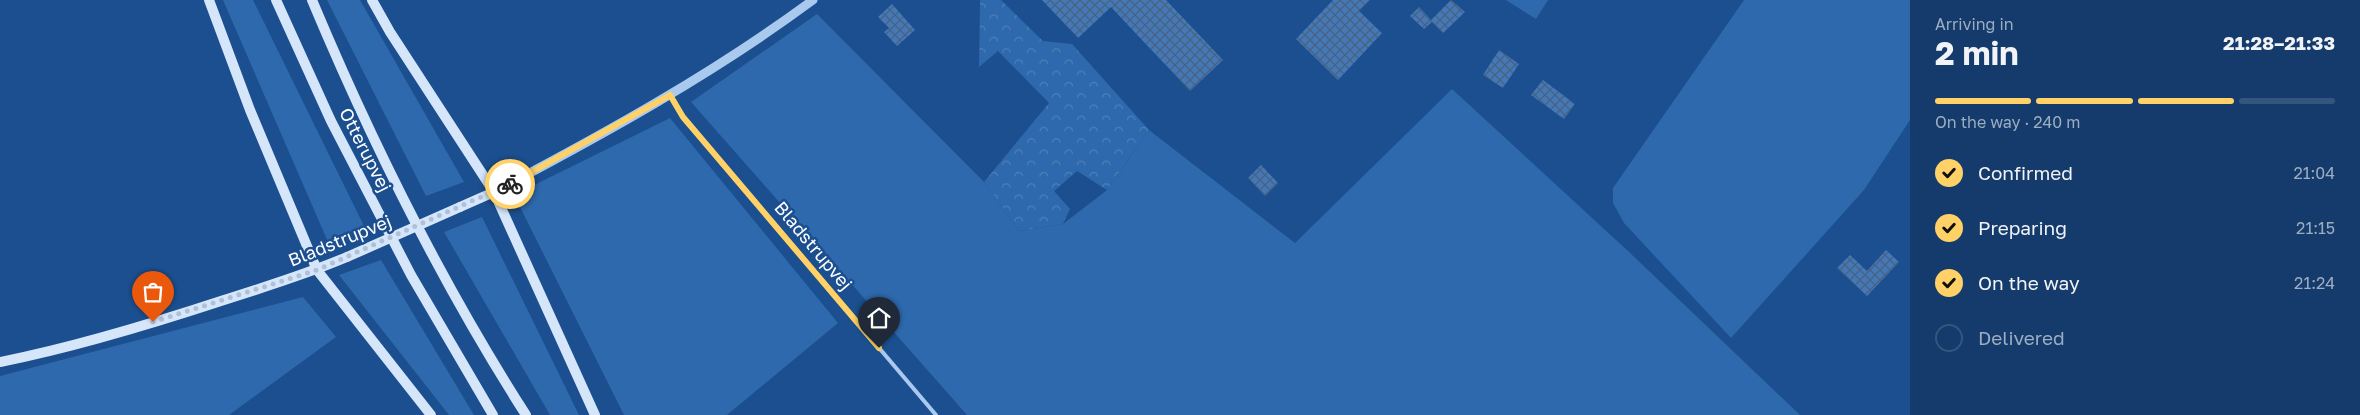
<!DOCTYPE html>
<html lang="en">
<head>
<meta charset="utf-8">
<style>
  body { margin:0; font-family:"Golos Text",sans-serif; background:#1d4271; color:#f1f3f6; height:100vh; display:flex; flex-direction:column; font-size:19px; white-space:nowrap }
  * { box-sizing:border-box; margin:0 }
  p { font-size:16px; color:#9dadc1 }
  .icon { flex:none; width:28px; height:28px; fill:none; stroke:currentColor; stroke-width:2; stroke-linecap:round; stroke-linejoin:round }
  .map { position:relative; flex:1; overflow:hidden }
  .details { display:flex; flex-direction:column; background:#143b6b; width:450px }
  .details>* { flex:none }
  .pin { position:absolute; display:grid; place-items:center; width:42px; height:42px; color:#fff; margin:-51px -21px; border-radius:50% 50% 50% 0; rotate:-45deg; box-shadow:0 0 5px #0007 }
  .pin .icon { rotate:45deg }
  .courier { position:absolute; display:grid; place-items:center; width:50px; height:50px; margin:-25px; border:4px solid #ffd166; border-radius:50%; background:#fff; color:#222; box-shadow:0 1px 6px #0007 }
  .summary em { font-style:normal; font-weight:700 }
  .summary div { display:flex; flex-direction:column-reverse }
  .summary { display:flex; align-items:center; justify-content:space-between; height:85px; padding:0 25px }
  h1 { font-size:32px; font-weight:700; line-height:38px }
  .bar { display:grid; grid-template-columns:repeat(4,1fr); gap:8px 5px; align-content:center; height:60px; padding:0 25px }
  .bar i { height:6px; border-radius:4px; background:#33557e }
  .bar .selected { background:#ffd166 }
  .bar p { grid-column:span 4 }
  ol { padding:0 25px; list-style:none }
  li { display:flex; align-items:center; gap:15px; height:55px }
  li p { margin-inline-start:auto }
  li .icon { padding:5px; border-radius:50%; background:#ffd166; color:#111; stroke-width:4 }
  li:last-child { color:#9dadc1 }
  li i { width:28px; height:28px; border:2px solid #33557e; border-radius:50% }
  main { display:flex; flex:1; min-height:0 }
  .map>svg:first-child { display:block }
  .green { fill:#2e69ad }
  .forest { fill:url(#forest-crowns) }
  .building { fill:url(#building-cross-hatch) }
  .lines { fill:none; stroke-linecap:round; stroke-linejoin:round }
  .service { stroke:#a9c9ee; stroke-width:4 }
  .tertiary { stroke:#a9c9ee; stroke-width:9 }
  .secondary { stroke:#d6e6fa; stroke-width:10 }
  .secondary-bridge { stroke:#d6e6fa; stroke-width:10 }
  .done { stroke:#afc1d8; stroke-width:5; stroke-dasharray:0 9 }
  .route { stroke:#ffd166; stroke-width:6 }
  .labels { text-anchor:middle; stroke-width:5; stroke-linejoin:round; paint-order:stroke }
  .street-label { font-size:18px; fill:#fff; stroke:#1b4f8f }
</style>
</head>
<body>
<main>
<div class="map">
<svg width="1910" height="415" viewBox="0 0 1910 415">
  <defs>
    <pattern id="forest-crowns" width="20" height="18" patternUnits="userSpaceOnUse" patternTransform="scale(1.25)"><rect width="20" height="18" fill="#2e69ad"/><path d="M2 6a3 3 0 1 1 6 0M12 15a3 3 0 1 1 6 0" fill="none" stroke="#4d80b9"/></pattern>
    <pattern id="building-cross-hatch" width="8" height="8" patternUnits="userSpaceOnUse" patternTransform="scale(1.25)"><rect width="8" height="8" fill="#4478b7"/><path d="M0 0l8 8M0 8l8-8" fill="none" stroke="#486282"/></pattern>
  </defs>
  <rect width="100%" height="100%" fill="#1b4f8f"/>
  <!-- green -->
  <g class="green">
    <polygon points="223,0 253,0 364,226 328,242"/>
    <polygon points="327,0 360,0 464,182 426,196"/>
    <polygon points="1506,0 1548,0 1536,19"/>
    <polygon points="1744,0 1910,0 1910,120 1864,190 1731,338 1624,223 1613,203 1613,188"/>
    <polygon points="817,14 984,182 1019,231 1063,224 1107,190 1149,130 1295,243 1452,89 1628,251 1800,415 967,415 691,102"/>
    <polygon points="670,118 838,323 727,415 624,415 514,195"/>
    <polygon points="482,217 579,415 550,415 444,232"/>
    <polygon points="381,260 474,415 449,415 339,275"/>
    <polygon points="303,297 336,337 229,415 0,415 0,376"/>
  </g>
  <!-- forest -->
  <polygon class="forest" points="980,0 1001,0 1043,41 1072,44 1149,130 1107,190 1077,171 1054,191 1070,209 1063,224 1019,231 984,182 1049,103 998,51 979,67"/>
  <!-- building -->
  <g class="building">
    <polygon points="1042,0 1166,0 1223,60 1190,91 1111,7 1078,38"/>
    <polygon points="1333,0 1370,0 1359,11 1382,33 1338,80 1296,39"/>
    <polygon points="1451,0 1465,12 1443,33 1432,22 1424,29 1410,16 1419,7 1431,20"/>
    <polygon points="892,4 915,30 897,46 884,32 889,28 878,17"/>
    <polygon points="1499,50 1519,64 1503,88 1483,75"/>
    <polygon points="1543,80 1575,104 1564,119 1531,95"/>
    <polygon points="1261,165 1278,183 1265,196 1248,178"/>
    <polygon points="1886,250 1899,262 1867,296 1837,268 1850,255 1867,271"/>
  </g>
  <g class="lines">
    <!-- service -->
    <polyline class="service" points="670,95 683,117 936,415"/>
    <!-- tertiary -->
    <path class="tertiary" d="M494,192c110,-58 219,-118 319,-192"/>
    <!-- secondary -->
    <g class="secondary">
      <polyline points="209,0 250,110 317,270 431,415"/>
      <polyline points="276,0 331,121 411,275 493,415"/>
      <path d="M312,0c60,143 130,284 214,415"/>
      <polyline points="372,0 390,32 494,192 595,415"/>
      <polyline points="460,207 494,192"/>
      <path d="M0,362c76,-15 151,-38 224,-62 41,-13 83,-26 123,-43"/>
    </g>
    <!-- secondary-bridge -->
    <polyline class="secondary-bridge" points="347,257 460,207"/>
  </g>
  <g class="lines">
    <!-- done -->
    <polyline class="done" points="153,322 317,270 510,184"/>
    <!-- route -->
    <polyline class="route" points="510,184 670,95 683,117 879,348"/>
  </g>
  <g class="labels">
    <!-- street labels -->
    <g class="street-label">
      <text transform="translate(365 150) rotate(63)" y="6">Otterupvej</text>
      <text transform="translate(340 241) rotate(-22)" y="6">Bladstrupvej</text>
      <text transform="translate(813 246) rotate(50)" y="6">Bladstrupvej</text>
    </g>
  </g>
</svg>
<div class="pin" style="left:153px;top:322px;background:#ea580c"><svg class="icon" aria-label="bag" viewBox="0 0 24 24"><path d="M5 8h14l-1 12H6zM9 8a3 3 0 0 1 6 0"/></svg></div>
<div class="pin" style="left:879px;top:348px;background:#1f2937"><svg class="icon" aria-label="home" viewBox="0 0 24 24"><path d="M3 11l9-7 9 7M6 9v11h12V9"/></svg></div>
<div class="courier" style="left:510px;top:184px"><svg class="icon" aria-label="bike" viewBox="0 0 24 24"><circle cx="6" cy="16" r="4"/><circle cx="18" cy="16" r="4"/><path d="M6 16l4-8h5l3 8M10 8l3 8H6M13 5h3"/></svg></div>
</div>
<section class="details">
<div class="summary"><div><h1>2 min</h1><p>Arriving in</p></div><em>21:28–21:33</em></div>
<div class="bar"><i class="selected"></i><i class="selected"></i><i class="selected"></i><i></i><p>On the way · 240 m</p></div>
<ol>
<li><svg class="icon" aria-label="check" viewBox="0 0 24 24"><path d="M5 12l5 5 9-10"/></svg>Confirmed<p>21:04</p></li>
<li><svg class="icon" aria-label="check" viewBox="0 0 24 24"><path d="M5 12l5 5 9-10"/></svg>Preparing<p>21:15</p></li>
<li><svg class="icon" aria-label="check" viewBox="0 0 24 24"><path d="M5 12l5 5 9-10"/></svg>On the way<p>21:24</p></li>
<li><i></i>Delivered</li>
</ol>
</section>
</main>
</body>
</html>
